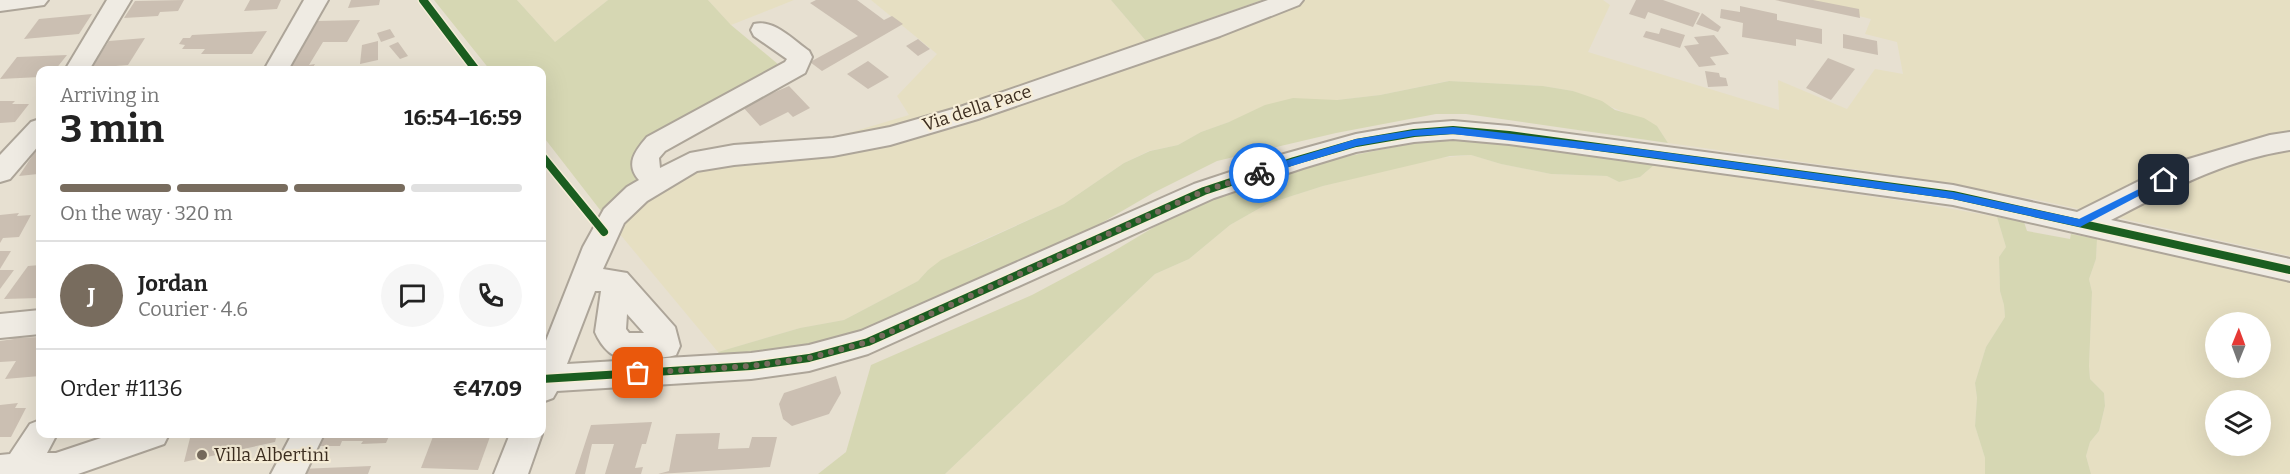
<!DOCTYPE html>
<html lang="en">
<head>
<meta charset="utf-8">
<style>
  body { margin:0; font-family:Bitter,serif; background:#f6f6f6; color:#222; height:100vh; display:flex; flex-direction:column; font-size:22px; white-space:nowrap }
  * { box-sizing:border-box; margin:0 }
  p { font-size:20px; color:#767676 }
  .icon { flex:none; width:33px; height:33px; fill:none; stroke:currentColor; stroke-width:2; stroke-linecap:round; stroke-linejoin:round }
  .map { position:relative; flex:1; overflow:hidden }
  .details { position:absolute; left:36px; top:66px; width:510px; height:372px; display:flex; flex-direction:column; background:#fff; border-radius:12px; box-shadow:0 6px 24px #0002 }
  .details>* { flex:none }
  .needle { width:39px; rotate:1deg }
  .buttons { position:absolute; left:2205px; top:312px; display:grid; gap:12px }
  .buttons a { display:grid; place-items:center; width:66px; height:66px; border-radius:50%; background:#fff; box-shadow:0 6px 24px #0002; font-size:30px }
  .pin { position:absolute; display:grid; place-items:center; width:51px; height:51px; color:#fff; margin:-26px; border-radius:12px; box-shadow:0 3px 9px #0006 }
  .courier { position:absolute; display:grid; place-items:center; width:60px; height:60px; margin:-30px; border:4px solid #1a73e8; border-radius:50%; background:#fff; color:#222; box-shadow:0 2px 8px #0007 }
  .summary em { font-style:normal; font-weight:700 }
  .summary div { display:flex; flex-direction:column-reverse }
  .summary { display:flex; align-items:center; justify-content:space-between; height:102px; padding:0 24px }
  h1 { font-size:39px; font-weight:700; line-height:45px }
  .bar { display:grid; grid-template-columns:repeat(4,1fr); gap:9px 6px; align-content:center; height:72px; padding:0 24px }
  .bar i { height:8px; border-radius:4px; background:#e0e0e0 }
  .bar .on { background:#786c5e }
  .bar p { grid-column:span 4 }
  .line { display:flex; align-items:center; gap:15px; padding:0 24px; border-top:2px solid #e0e0e0 }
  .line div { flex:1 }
  .round { display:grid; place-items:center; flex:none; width:63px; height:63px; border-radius:32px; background:#f6f6f6 }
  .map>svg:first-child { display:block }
  .farmland { fill:#e6dfc2; fill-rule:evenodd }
  .green { fill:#d6d7b3 }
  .building { fill:#cbbfb2 }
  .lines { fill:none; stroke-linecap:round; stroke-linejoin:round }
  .minor-casing { stroke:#ada599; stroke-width:4 }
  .minor { fill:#efebe3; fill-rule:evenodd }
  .cycleway-casing { stroke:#f7eed8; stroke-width:11 }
  .cycleway { stroke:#1b5e20; stroke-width:8 }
  .route { fill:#1a73e8 }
  .done { stroke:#786c5e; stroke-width:6; stroke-dasharray:0 10.8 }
  .poi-dot { fill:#786c5e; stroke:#f7eed8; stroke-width:2 }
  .labels { text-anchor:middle; stroke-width:4.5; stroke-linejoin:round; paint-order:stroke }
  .street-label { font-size:18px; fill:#3d2e20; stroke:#f7eed8 }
  .poi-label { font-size:18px; fill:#3d2e20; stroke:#f7eed8; text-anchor:start }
</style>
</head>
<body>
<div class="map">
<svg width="2290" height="474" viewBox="0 0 2290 474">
  <rect width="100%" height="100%" fill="#e7e0d1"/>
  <!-- farmland -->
  <g class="farmland">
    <polygon points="517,0 608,0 555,42"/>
    <polygon points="708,0 794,0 731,25"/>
    <polygon points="871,0 1111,0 1146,41 1262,0 1603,0 1610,5 1588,52 1779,110 1778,80 1847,109 1875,69 1903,74 1897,42 1865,34 1871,19 1793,0 2290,0 2290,256 2043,201 1924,179 1668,143 1657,126 1573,91 1543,86 1448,81 1380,95 1337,100 1229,122 1201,132 1178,145 1149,151 1124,163 1064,204 974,244 928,270 918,281 844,320 800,328 718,352 604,215 640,175 815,143 909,115 897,96 937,54"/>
    <polygon points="1471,155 1501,164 1551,174 1607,176 1619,182 1640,177 1654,165 1930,205 1997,217 2006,247 1999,257 2000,291 2004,305 2005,317 1986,347 1975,383 1977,398 1975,426 1985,458 1985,474 945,474 1155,274 1189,259 1230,225 1267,204 1323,186 1428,159"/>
    <path d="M2097,239l193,43v192h-199l-5,-18 4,-14 9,-11 6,-25 -1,-13 -14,-14 -1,-13 3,-74 -3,-13 7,-20zM2216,322h44v46h-44zM2216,400h44v46h-44z"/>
  </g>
  <!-- green -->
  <g class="green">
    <polygon points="434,0 517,0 555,42 608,0 708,0 731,25 785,70 636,150 640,175 604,215 542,135 542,70 490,70"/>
    <polygon points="1111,0 1262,0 1146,41"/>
    <polygon points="1449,81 1543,86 1573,91 1602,101 1615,110 1644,118 1657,126 1668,143 1466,114 1436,114 1336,133 1217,161 1153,193 1086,232 819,350 724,360 718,352 800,328 844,320 918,281 928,270 941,260 1064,204 1124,163 1150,151 1178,145 1201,132 1229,122 1265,105 1293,98 1337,100 1380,95"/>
    <polygon points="1446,137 1505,141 1654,165 1640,177 1619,182 1607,176 1551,174 1501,164 1471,155 1450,156 1323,186 1267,204 1230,225 1189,259 1155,274 945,474 818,474 846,452 871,365 1032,295 1109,254 1176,214 1234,184 1349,156"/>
    <polygon points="1997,217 2024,222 2027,231 2070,239 2071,234 2097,239 2096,259 2089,279 2092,292 2089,366 2090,379 2104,393 2105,406 2099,431 2090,442 2086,456 2091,474 1985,474 1985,458 1975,426 1977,398 1975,383 1986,347 2005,317 2004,305 2000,291 1999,257 2006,247"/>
  </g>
  <!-- building -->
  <g class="building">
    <polygon points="184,0 178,11 160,12 158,16 124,18 135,1"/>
    <polygon points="250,0 281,0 277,9 244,11"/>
    <polygon points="351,0 380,0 379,5 348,8"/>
    <polygon points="816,0 857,0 884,20 892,16 903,24 822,71 810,62 858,36 810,3"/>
    <polygon points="1636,0 1663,0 1700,13 1693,27 1648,12 1645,19 1629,14"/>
    <polygon points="1775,0 1813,0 1859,9 1860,18"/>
    <polygon points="1740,6 1777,14 1777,20 1822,29 1822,44 1796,39 1796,46 1742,37 1743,23 1720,18 1721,9 1740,12"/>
    <polygon points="1702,13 1721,27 1718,32 1696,24"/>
    <polygon points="92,14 79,34 24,39 39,19"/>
    <polygon points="360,20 347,42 323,42 309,65 315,64 311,70 289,70 317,21"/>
    <polygon points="1661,28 1685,35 1680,48 1643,37 1646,31 1659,34"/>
    <polygon points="390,29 395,37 381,42 377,33"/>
    <polygon points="267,31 252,54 201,54 205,49 182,49 185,45 179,44 183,38 190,38 192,35"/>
    <polygon points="1843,34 1877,41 1878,55 1843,48"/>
    <polygon points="1714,35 1729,54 1710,57 1716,65 1699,67 1684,46 1699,44 1694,37"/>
    <polygon points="145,38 128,65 91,68 109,41"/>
    <polygon points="918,39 930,49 918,56 906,46"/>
    <polygon points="378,41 378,60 360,64 362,45"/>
    <polygon points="398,42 408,56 400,59 389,46"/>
    <polygon points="67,55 55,70 40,70 40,77 0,79 17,57"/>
    <polygon points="1828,58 1855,69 1831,100 1806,88"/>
    <polygon points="868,61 889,77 868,89 847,74"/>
    <polygon points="1705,71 1719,73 1720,77 1726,78 1728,86 1708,87"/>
    <polygon points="789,86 810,108 793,117 788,112 760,126 742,106"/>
    <polygon points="0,101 15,101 12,104 29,104 15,122 0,123"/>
    <polygon points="36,150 40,150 40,171 38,174 19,176"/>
    <polygon points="19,213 17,216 31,215 19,237 3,238 0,243 0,215"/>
    <polygon points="0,251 11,251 0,269"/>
    <polygon points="40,265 40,298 4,299 28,266"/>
    <polygon points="0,270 14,270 0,289"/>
    <polygon points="7,330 21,330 16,338 40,337 40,376 5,379 16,361 0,362 0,341 14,339 1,339"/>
    <polygon points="836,376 841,393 829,414 792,426 783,419 779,404 784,393"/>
    <polygon points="18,403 15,408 26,408 11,437 0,437 0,405"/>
    <polygon points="652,422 646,444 642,444 635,468 643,467 641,474 605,474 614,444 592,444 585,474 575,474 591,425"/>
    <polygon points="720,433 718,449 749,448 752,437 777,437 770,467 658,474 669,471 676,434"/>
    <polygon points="191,434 277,434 275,442 184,462"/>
    <polygon points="324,434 390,434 386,443 361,444 363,441 342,441 340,446 319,446"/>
    <polygon points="434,434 491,434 478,470 421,468"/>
    <polygon points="371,466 368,474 298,474 300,469"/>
  </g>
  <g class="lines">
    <!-- minor casing -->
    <g class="minor-casing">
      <g id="minor">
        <polygon points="0,0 48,0 44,5 0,11"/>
        <polygon points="107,0 131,0 89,70 65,70"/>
        <polygon points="304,0 328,0 288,70 264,70"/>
        <path d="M1268,0h35l-4,5 -79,31 -242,83 -88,26 -57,11 -99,9 -37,6 -50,30 -23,22 -21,46 24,4 48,54 5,19 -4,9c-14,4 -56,7 -67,-3 -6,-5 -11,-13 -14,-20l6,-41h-6l-28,73 184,-11 58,-8 52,-14 333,-147 90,-30 72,-20 58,-10 39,-3 56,5 444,59 124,27 98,-49 95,-28 20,-3v18c-66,10 -120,40 -179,70l179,39v22l-337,-76 -444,-61 -56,-5 -39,3 -58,10 -53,16 -89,30 -346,156 -59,17 -58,8 -194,12 -4,7 -11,4v-51l41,-104 21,-38 23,-22 12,-7c-14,-16 -4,-29 8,-43l138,-75 2,-3 -33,-23 -3,-6 3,-6c20,-5 39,16 55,27l3,6 -7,16 -140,78 -6,7 1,10 30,-15 44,-8 99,-7 57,-11 70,-20zM627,314l17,19h-15l-3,-4z"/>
        <polygon points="40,119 40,144 10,179 0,182 0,155 31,122"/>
        <polygon points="40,310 40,334 0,338 0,314"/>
        <polygon points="40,420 40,434 57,434 47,453 56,453 113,434 169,434 164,444 78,474 0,474 0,455 10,454 30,424"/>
        <polygon points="542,433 542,434 528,474 494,474 510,434"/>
        <polygon points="292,434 324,434 305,474 271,474"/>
      </g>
    </g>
    <!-- minor -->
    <use href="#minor" class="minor"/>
    <!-- cycleway casing -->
    <g class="cycleway-casing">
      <g id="cycleway">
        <polyline points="423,0 476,70"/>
        <polyline points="542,156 604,232"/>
        <polyline points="542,379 751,366 809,358 868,342 1204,191 1294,161 1356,143 1414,133 1453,130 1509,135 1953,195 2290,270"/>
      </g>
    </g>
    <!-- cycleway -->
    <use href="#cycleway" class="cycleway"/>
  </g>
  <!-- route -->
  <polygon class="route" points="1453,127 1625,147 1953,192 2079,219 2161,178 2167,178 2169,180 2080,227 1953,199 1625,154 1453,134 1414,136 1357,146 1259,176 1254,173 1255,170 1356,139 1414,130"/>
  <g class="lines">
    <!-- done -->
    <polyline class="done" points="638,373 751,366 809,358 868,342 1204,191 1259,173"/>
  </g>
  <!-- markers -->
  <circle class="poi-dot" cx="202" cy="455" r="6"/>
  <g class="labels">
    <!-- street labels -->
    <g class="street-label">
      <text transform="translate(977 108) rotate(-18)" y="6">Via della Pace</text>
    </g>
    <!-- poi labels -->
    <g class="poi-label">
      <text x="214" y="461">Villa Albertini</text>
    </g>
  </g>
</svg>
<div class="buttons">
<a><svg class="needle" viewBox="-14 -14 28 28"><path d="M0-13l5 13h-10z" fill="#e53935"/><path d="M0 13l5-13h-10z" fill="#767676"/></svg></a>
<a><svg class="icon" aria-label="layers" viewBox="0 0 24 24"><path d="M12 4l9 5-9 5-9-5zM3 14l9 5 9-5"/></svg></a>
</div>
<div class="pin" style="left:638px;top:373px;background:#ea580c"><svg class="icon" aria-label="bag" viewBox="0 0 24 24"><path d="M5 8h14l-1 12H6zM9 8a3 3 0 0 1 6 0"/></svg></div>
<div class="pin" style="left:2164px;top:180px;background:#1f2937"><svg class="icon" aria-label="home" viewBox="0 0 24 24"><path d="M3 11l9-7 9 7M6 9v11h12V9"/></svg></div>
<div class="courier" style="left:1259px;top:173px"><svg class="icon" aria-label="bike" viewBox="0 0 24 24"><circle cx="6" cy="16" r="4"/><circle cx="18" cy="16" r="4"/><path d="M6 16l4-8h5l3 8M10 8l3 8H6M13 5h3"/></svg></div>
<section class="details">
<div class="summary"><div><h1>3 min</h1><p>Arriving in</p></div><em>16:54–16:59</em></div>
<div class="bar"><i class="on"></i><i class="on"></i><i class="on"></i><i></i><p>On the way · 320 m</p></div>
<div class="line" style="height:108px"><b class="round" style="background:#786c5e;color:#fff">J</b><div><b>Jordan</b><p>Courier · 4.6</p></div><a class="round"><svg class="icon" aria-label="chat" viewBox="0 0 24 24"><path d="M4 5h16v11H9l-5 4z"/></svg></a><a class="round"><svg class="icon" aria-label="phone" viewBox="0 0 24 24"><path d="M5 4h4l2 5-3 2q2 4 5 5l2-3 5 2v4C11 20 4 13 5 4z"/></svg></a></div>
<div class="line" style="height:78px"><div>Order #1136</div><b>€47.09</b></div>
</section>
</div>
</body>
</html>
